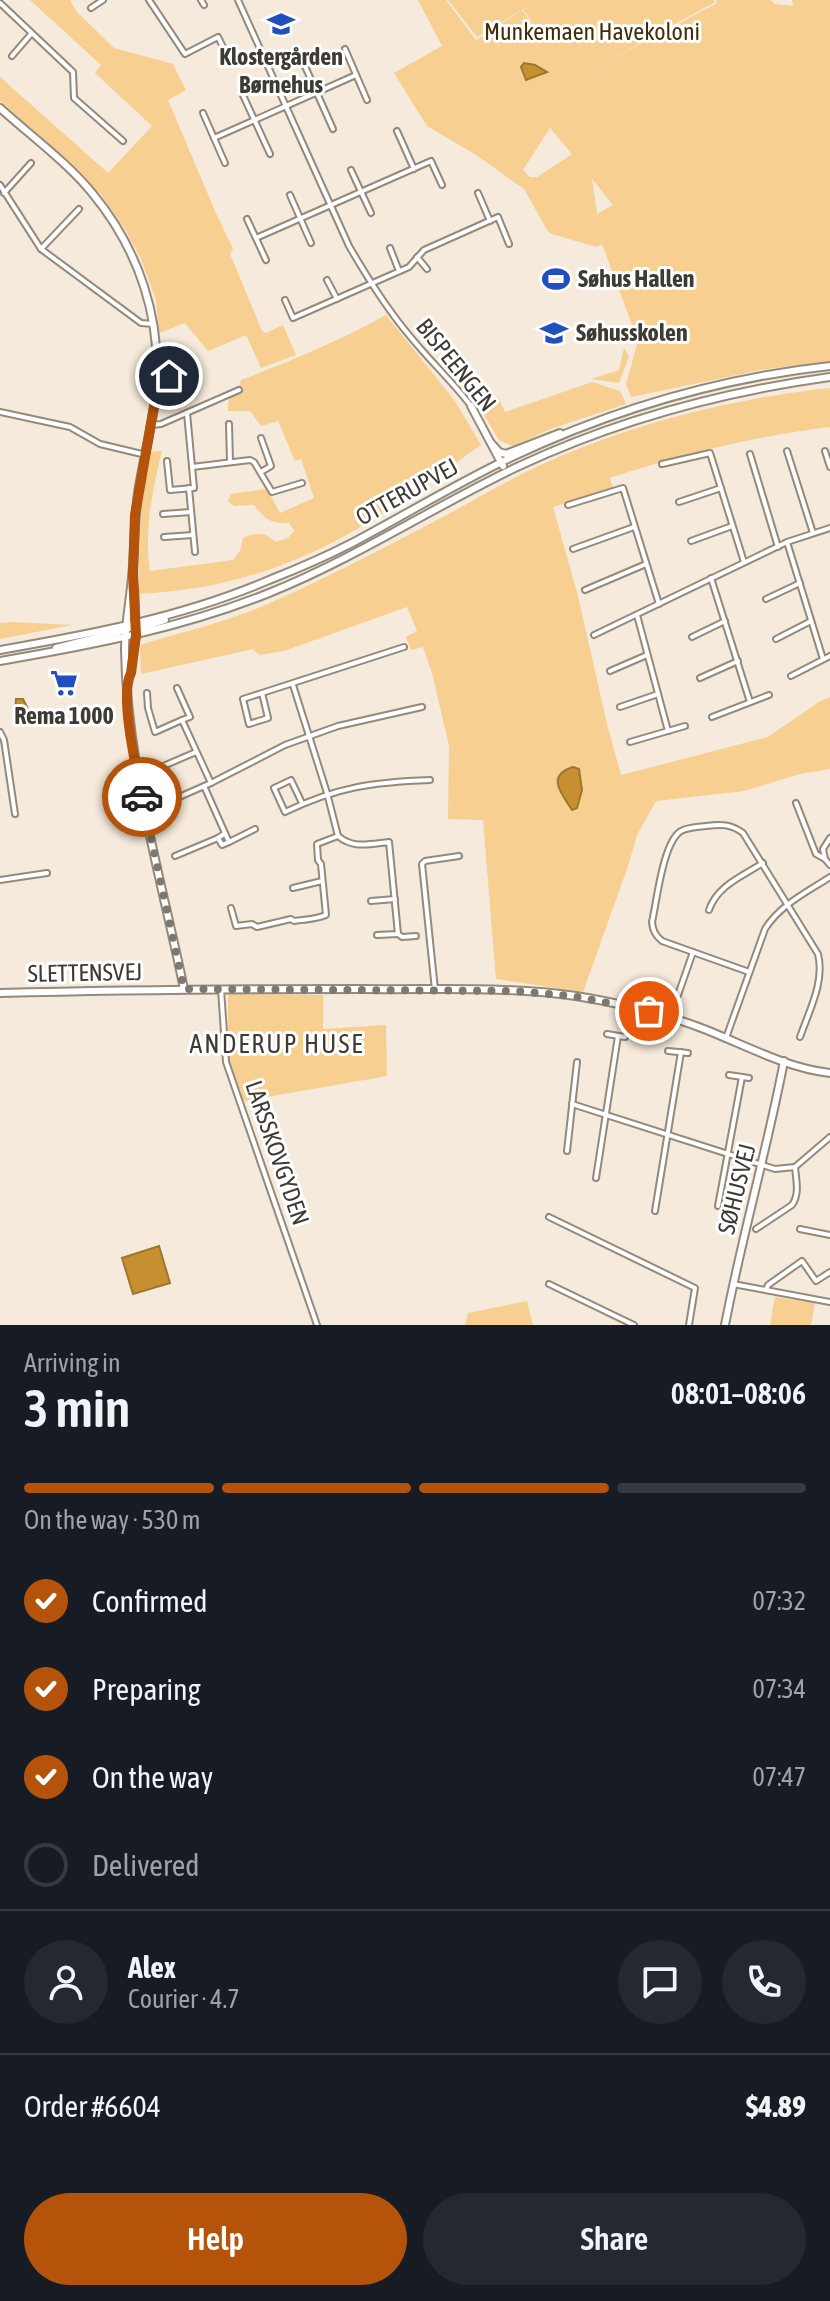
<!DOCTYPE html>
<html lang="en">
<head>
<meta charset="utf-8">
<style>
  body { margin:0; font-family:"Asap Condensed",sans-serif; background:#242831; color:#f1f3f6; height:100vh; display:flex; flex-direction:column; font-size:30px; white-space:nowrap }
  * { box-sizing:border-box; margin:0 }
  p { font-size:26px; color:#9ea1a6 }
  .icon { flex:none; width:44px; height:44px; fill:none; stroke:currentColor; stroke-width:2; stroke-linecap:round; stroke-linejoin:round }
  .map { position:relative; height:1325px; overflow:hidden }
  .sheet { display:flex; flex-direction:column; background:#171b24; flex:1 }
  .sheet>* { flex:none }
  .pin { position:absolute; display:grid; place-items:center; width:68px; height:68px; color:#fff; margin:-34px; border:4px solid #fff; border-radius:50%; box-shadow:0 2px 8px #0007 }
  .courier { position:absolute; display:grid; place-items:center; width:80px; height:80px; margin:-40px; border:6px solid #b45309; border-radius:50%; background:#fff; color:#222; box-shadow:0 2px 10px #0007 }
  .overview em { font-style:normal; font-weight:600 }
  .overview div { display:flex; flex-direction:column-reverse }
  .overview { display:flex; align-items:center; justify-content:space-between; height:136px; padding:0 24px }
  h1 { font-size:52px; font-weight:600; line-height:60px }
  .bar { display:grid; grid-template-columns:repeat(4,1fr); gap:12px 8px; align-content:center; height:96px; padding:0 24px }
  .bar i { height:10px; border-radius:6px; background:#363941 }
  .bar .selected { background:#b45309 }
  .bar p { grid-column:span 4 }
  .line { display:flex; align-items:center; gap:20px; padding:0 24px; border-top:2px solid #363941 }
  .line div { flex:1 }
  .round { display:grid; place-items:center; flex:none; width:84px; height:84px; border-radius:42px; background:#242831 }
  ol { padding:0 24px; list-style:none }
  li { display:flex; align-items:center; gap:24px; height:88px }
  li p { margin-inline-start:auto }
  li .icon { padding:8px; border-radius:50%; background:#b45309; color:#fff; stroke-width:4 }
  li:last-child { color:#9ea1a6 }
  li i { width:44px; height:44px; border:4px solid #363941; border-radius:50% }
  .button { display:flex; gap:16px; margin-top:auto; padding:16px 24px }
  .button a { flex:1; height:92px; border-radius:48px; background:#b45309; color:#fff; font-size:32px; font-weight:600; line-height:92px; text-align:center }
  .button a+a { background:#242831; color:#f1f3f6 }
  .map>svg:first-child { display:block }
  .green { fill:#f6cf91; fill-rule:evenodd }
  .water { fill:#c69030; stroke:#9d7631; stroke-width:2 }
  .lines { fill:none; stroke-linecap:round; stroke-linejoin:round }
  .street-casing { stroke:#938a7c; stroke-width:8 }
  .secondary-casing { stroke:#938a7c; stroke-width:10 }
  .street { stroke:#fff; stroke-width:4 }
  .secondary { stroke:#fff; stroke-width:6 }
  .done { stroke:#7e786e; stroke-width:8; stroke-dasharray:0 14.4 }
  .route { stroke:#b45309; stroke-width:10 }
  .labels { text-anchor:middle; stroke-width:6; stroke-linejoin:round; paint-order:stroke }
  .park-label { font-size:24px; fill:#432d04; stroke:#fff }
  .poi-label { font-size:24px; font-weight:bold; fill:#3e3a34; stroke:#fff }
  .street-label { font-size:24px; fill:#3e3a34; stroke:#fff }
  .neighbourhood-label { font-size:26px; letter-spacing:2px; fill:#3e3a34; stroke:#fff }
</style>
</head>
<body>
<div class="map">
<svg width="830" height="1325" viewBox="0 0 830 1325">
  <rect width="100%" height="100%" fill="#f5eadb"/>
  <!-- green -->
  <g class="green">
    <polygon points="30,0 70,0 76,11 114,48 173,64 186,90 168,100 215,211 233,249 230,254 262,331 266,333 283,325 296,355 261,368 246,335 208,351 185,323 159,333 156,300 141,259 126,231 100,193 0,101 0,77 108,173 152,126 95,73 101,65"/>
    <path d="M418,0h28l30,40 46,-30 28,37 -27,-38 -46,28 -29,-37h266l1,2 -121,67 123,-66 -1,-3h54l5,4 18,2 -1,-6h38v361l-69,9 -130,27 -5,-13 12,-43 -36,-97 -6,3 -44,-13 -5,-4 -23,-41 -48,-34 -49,-29 -33,-53 48,-27zM550,128l22,26 -35,23h-7l-7,-7zM592,179l21,26 -16,9v-1z"/>
    <path d="M386,315l69,86 26,44c-35,24 -70,51 -106,73 -74,47 -150,72 -237,76l3,-87 10,-55 11,-1c-10,40 -18,80 -12,120l83,-11 7,-9 3,-13c14,-6 22,-6 33,4l12,-4 6,-7 -5,-8c-19,0 -23,-3 -35,-18l-20,1 -6,-5 3,-7 36,-5 13,24 34,-15 -13,-39 -6,2 -17,-40 -17,5 -11,-15h-22l1,-19 10,-5 2,-7c50,-19 98,-39 145,-65z"/>
    <polygon points="624,348 629,357 619,383 591,379 619,370"/>
    <polygon points="592,382 620,391 626,404 553,428 513,446 499,440 479,407 498,396 505,412"/>
    <path d="M830,388v39c-75,9 -148,27 -220,51l3,10 -60,19 25,89 29,128 14,51 147,-38 51,-35 11,-5v72l-30,5 -56,17 -88,10 -19,34 -9,31 -45,126 -87,-13 -13,-159 -35,-1 1,-73 -17,-73 -9,-26 -12,3 -5,-13 11,-6 -10,-24 -123,44 -25,4 -6,-6 -112,25 -1,-29c38,-12 79,-21 116,-36 63,-27 124,-59 185,-91 30,-16 60,-34 91,-49 94,-44 195,-70 298,-81z"/>
    <polygon points="12,622 72,625 0,639 0,623"/>
    <polygon points="228,994 323,995 323,1029 386,1025 387,1076 244,1101 228,1059"/>
    <polygon points="775,1297 815,1303 811,1325 770,1325"/>
    <polygon points="527,1301 533,1325 465,1325 468,1313"/>
  </g>
  <!-- water -->
  <g class="water">
    <polygon points="524,63 535,65 547,72 526,80 521,67"/>
    <polygon points="16,699 23,699 30,713 29,718 18,719 15,715"/>
    <path d="M573,767l6,2 3,21 -5,18 -5,2c-10,-16 -27,-34 1,-43z"/>
    <polygon points="159,1246 170,1283 133,1294 122,1258"/>
  </g>
  <g class="lines">
    <!-- street casing -->
    <g class="street-casing">
      <g id="street">
        <polyline points="149,0 185,54 218,37 225,51"/>
        <polyline points="201,0 204,5"/>
        <path d="M238,0l111,246c18,31 37,62 60,89 20,25 43,46 62,71"/>
        <polyline points="0,3 73,72 74,98 123,141"/>
        <polyline points="91,8 103,0"/>
        <polyline points="345,49 367,100"/>
        <polyline points="12,56 31,34"/>
        <polyline points="304,64 333,129"/>
        <polyline points="242,93 270,154"/>
        <polyline points="203,113 225,163"/>
        <polyline points="397,131 414,169"/>
        <polyline points="214,138 356,75"/>
        <polyline points="351,170 371,213"/>
        <polyline points="0,185 41,249 141,323 154,324"/>
        <polyline points="4,193 31,163"/>
        <polyline points="478,193 490,221"/>
        <polyline points="290,195 311,243"/>
        <polyline points="247,219 266,260"/>
        <polyline points="256,238 431,161 442,185"/>
        <polyline points="390,248 399,271"/>
        <polyline points="41,249 79,209"/>
        <polyline points="417,257 427,269"/>
        <polyline points="327,280 337,299"/>
        <polyline points="285,300 293,318 409,267 424,250 498,217 509,244"/>
        <polyline points="183,372 193,368"/>
        <polyline points="157,377 183,372 176,355"/>
        <polyline points="0,412 70,427 100,444 146,455"/>
        <polyline points="229,424 230,462"/>
        <polyline points="151,425 161,424 239,390"/>
        <polyline points="787,451 813,533"/>
        <polyline points="825,451 830,467"/>
        <polyline points="750,454 778,547"/>
        <polyline points="167,461 170,490 194,488 187,413"/>
        <polyline points="662,464 710,453 744,562"/>
        <polyline points="192,467 250,460 254,462 272,492 302,483"/>
        <polyline points="261,472 271,466 261,438"/>
        <polyline points="189,488 195,552"/>
        <polyline points="679,502 721,488"/>
        <polyline points="568,505 623,488 659,604"/>
        <polyline points="163,514 191,512"/>
        <polyline points="164,537 193,535"/>
        <polyline points="691,541 732,526"/>
        <polyline points="787,542 823,659"/>
        <polyline points="573,549 634,527"/>
        <polyline points="711,578 750,702"/>
        <polyline points="585,590 646,564"/>
        <polyline points="766,599 800,583"/>
        <polyline points="637,615 668,731"/>
        <polyline points="594,635 787,542 830,528"/>
        <polyline points="692,637 725,621"/>
        <polyline points="776,639 811,621"/>
        <polyline points="610,671 647,655"/>
        <polyline points="791,676 830,656"/>
        <polyline points="700,678 738,661"/>
        <polyline points="293,685 327,793 338,836"/>
        <polyline points="177,688 190,717 182,720 211,783"/>
        <polyline points="147,693 148,708 155,732 182,720"/>
        <polyline points="262,693 243,699 249,724 268,718 262,693 404,647"/>
        <polyline points="620,707 658,694"/>
        <polyline points="712,717 769,695"/>
        <polyline points="0,732 4,740 15,814"/>
        <polyline points="630,742 685,726"/>
        <polyline points="154,770 196,752"/>
        <polyline points="204,786 229,842 222,845 218,838 224,834"/>
        <path d="M302,803l-11,-23 -17,8 11,24c52,-25 88,-30 145,-32"/>
        <polyline points="796,803 814,849 816,854 825,859"/>
        <polyline points="145,812 211,783 285,745 338,726 422,707"/>
        <path d="M338,836c15,13 32,8 51,6l9,92 -21,1"/>
        <polyline points="830,838 823,849 825,859 830,865"/>
        <polyline points="229,842 255,829"/>
        <polyline points="175,856 218,838"/>
        <polyline points="0,880 47,873"/>
        <polyline points="293,888 322,881"/>
        <polyline points="371,901 395,899"/>
        <path d="M231,908l5,18 16,-2 5,3 34,-8 3,2c13,-2 19,-1 32,-6l-5,-51 -3,-4 -1,-16 21,-8"/>
        <path d="M709,910c8,-24 33,-34 54,-47"/>
        <polyline points="398,934 402,937 416,936"/>
        <path d="M749,972l-87,-31c-7,-6 -9,-10 -10,-19 5,-22 11,-80 29,-91 8,-4 17,-4 25,-5 15,-2 25,-2 37,7l75,121c7,28 -9,57 -18,83"/>
        <polyline points="221,989 226,1062 317,1325"/>
        <polyline points="435,990 422,864 425,861 459,856"/>
        <polyline points="678,995 693,952"/>
        <polyline points="607,1034 625,1037"/>
        <path d="M726,1038l39,-109c15,-24 42,-37 65,-52"/>
        <polyline points="668,1051 688,1053"/>
        <polyline points="729,1075 749,1078"/>
        <polyline points="572,1104 775,1169 795,1167 830,1137"/>
        <polyline points="567,1151 577,1062"/>
        <polyline points="596,1178 618,1036"/>
        <polyline points="718,1206 742,1077"/>
        <polyline points="655,1211 681,1052"/>
        <polyline points="549,1217 695,1288 689,1325"/>
        <path d="M756,1229l36,-24c8,-11 4,-25 3,-38"/>
        <polyline points="800,1229 830,1235"/>
        <polyline points="549,1284 634,1325"/>
        <polyline points="733,1284 830,1302"/>
        <polyline points="766,1290 768,1285 802,1261 816,1281 830,1272"/>
      </g>
    </g>
    <!-- secondary casing -->
    <g class="secondary-casing">
      <g id="secondary">
        <path d="M0,108c31,28 67,54 93,86 46,56 69,125 63,197 -3,34 -13,68 -18,102 -4,28 -3,56 -6,84 -2,24 -7,48 -7,73 2,115 36,227 59,339"/>
        <polyline points="471,406 503,466"/>
        <polyline points="492,444 499,452 506,454 560,433"/>
        <polyline points="134,630 165,620"/>
        <polyline points="56,648 119,632 129,628"/>
        <path d="M0,650c91,-16 183,-33 269,-70 28,-11 56,-23 83,-37 53,-28 105,-60 160,-86 100,-47 208,-79 318,-91"/>
        <path d="M0,661c92,-16 182,-33 269,-68 87,-35 164,-86 248,-126 100,-47 204,-75 313,-90"/>
        <polyline points="129,676 136,635 134,588"/>
        <path d="M0,993c121,-3 242,-4 364,-4 70,1 142,-3 212,7 43,7 87,17 128,33 41,16 82,39 126,44"/>
        <path d="M725,1325c17,-89 42,-175 59,-264"/>
      </g>
    </g>
    <!-- street -->
    <use href="#street" class="street"/>
    <!-- secondary -->
    <use href="#secondary" class="secondary"/>
  </g>
  <g class="lines">
    <!-- done -->
    <polyline class="done" points="142,797 184,989 514,991 573,996 649,1011"/>
    <!-- route -->
    <path class="route" d="M142,797c-5,-26 -23,-101 -11,-124l5,-38 -3,-61 2,-59 19,-109 3,-29 12,-1"/>
  </g>
  <!-- icons -->
  <defs>
    <g id="school-bare" transform="scale(2.16)"><path d="M0-5L7-2L0 1L-7-2ZM-4 1L0 2.5L4 1V4Q0 6-4 4Z" fill="#2050bd" stroke="#fff" stroke-width="2.5" paint-order="stroke"/></g>
    <g id="stadium-bare" transform="scale(2.16)"><path d="M0-5a6.5 5 0 1 0 0 10a6.5 5 0 1 0 0-10ZM-3.5-1.8h7v3.6h-7Z" fill="#2050bd" stroke="#fff" stroke-width="2.5" paint-order="stroke"/></g>
    <g id="supermarket-bare" transform="scale(2.16)"><path d="M-6-5.5h2.5l.6 2H6L4.5 2H-2.5L-4.4-4H-6ZM-1.5 3.2a1.3 1.3 0 1 0 .1 0ZM3 3.2a1.3 1.3 0 1 0 .1 0Z" fill="#2050bd" stroke="#fff" stroke-width="2.5" paint-order="stroke"/></g>
  </defs>
  <g fill-rule="evenodd">
    <use href="#school-bare" x="281" y="24"/>
    <use href="#stadium-bare" x="556" y="279"/>
    <use href="#school-bare" x="554" y="333"/>
    <use href="#supermarket-bare" x="64" y="683"/>
  </g>
  <g class="labels">
    <!-- park labels -->
    <g class="park-label">
      <text x="592" y="40">Munkemaen Havekoloni</text>
    </g>
    <!-- poi labels -->
    <g class="poi-label">
      <text x="281" y="65">Klostergården<tspan x="281" dy="28">Børnehus</tspan></text>
      <text x="578" y="287" text-anchor="start">Søhus Hallen</text>
      <text x="576" y="341" text-anchor="start">Søhusskolen</text>
      <text x="64" y="724">Rema 1000</text>
    </g>
    <!-- street labels -->
    <g class="street-label">
      <text transform="translate(456 365) rotate(51)" y="8">BISPEENGEN</text>
      <text transform="translate(407 492) rotate(-29)" y="8">OTTERUPVEJ</text>
      <text transform="translate(85 973) rotate(-1)" y="8">SLETTENSVEJ</text>
      <text transform="translate(277 1153) rotate(71)" y="8">LARSSKOVGYDEN</text>
      <text transform="translate(737 1189) rotate(-76)" y="8">SØHUSVEJ</text>
    </g>
    <!-- neighbourhood labels -->
    <g class="neighbourhood-label">
      <text x="277" y="1053">ANDERUP HUSE</text>
    </g>
  </g>
</svg>
<div class="pin" style="left:649px;top:1011px;background:#ea580c"><svg class="icon" aria-label="bag" viewBox="0 0 24 24"><path d="M5 8h14l-1 12H6zM9 8a3 3 0 0 1 6 0"/></svg></div>
<div class="pin" style="left:169px;top:376px;background:#1f2937"><svg class="icon" aria-label="home" viewBox="0 0 24 24"><path d="M3 11l9-7 9 7M6 9v11h12V9"/></svg></div>
<div class="courier" style="left:142px;top:797px"><svg class="icon" aria-label="car" viewBox="0 0 24 24"><path d="M5 17H2v-5l4-1 3-4h7l3 4 3 1v5h-3M9 17h6M6 11h13"/><circle cx="7" cy="17" r="2"/><circle cx="17" cy="17" r="2"/></svg></div>
</div>
<section class="sheet">
<div class="overview"><div><h1>3 min</h1><p>Arriving in</p></div><em>08:01–08:06</em></div>
<div class="bar"><i class="selected"></i><i class="selected"></i><i class="selected"></i><i></i><p>On the way · 530 m</p></div>
<ol>
<li><svg class="icon" aria-label="check" viewBox="0 0 24 24"><path d="M5 12l5 5 9-10"/></svg>Confirmed<p>07:32</p></li>
<li><svg class="icon" aria-label="check" viewBox="0 0 24 24"><path d="M5 12l5 5 9-10"/></svg>Preparing<p>07:34</p></li>
<li><svg class="icon" aria-label="check" viewBox="0 0 24 24"><path d="M5 12l5 5 9-10"/></svg>On the way<p>07:47</p></li>
<li><i></i>Delivered</li>
</ol>
<div class="line" style="height:144px"><a class="round"><svg class="icon" aria-label="person" viewBox="0 0 24 24"><circle cx="12" cy="8" r="4"/><path d="M4 21q1-7 8-7t8 7"/></svg></a><div><b>Alex</b><p>Courier · 4.7</p></div><a class="round"><svg class="icon" aria-label="chat" viewBox="0 0 24 24"><path d="M4 5h16v11H9l-5 4z"/></svg></a><a class="round"><svg class="icon" aria-label="phone" viewBox="0 0 24 24"><path d="M5 4h4l2 5-3 2q2 4 5 5l2-3 5 2v4C11 20 4 13 5 4z"/></svg></a></div>
<div class="line" style="height:104px"><div>Order #6604</div><b>$4.89</b></div>
<div class="button"><a>Help</a><a>Share</a></div>
</section>
</body>
</html>
